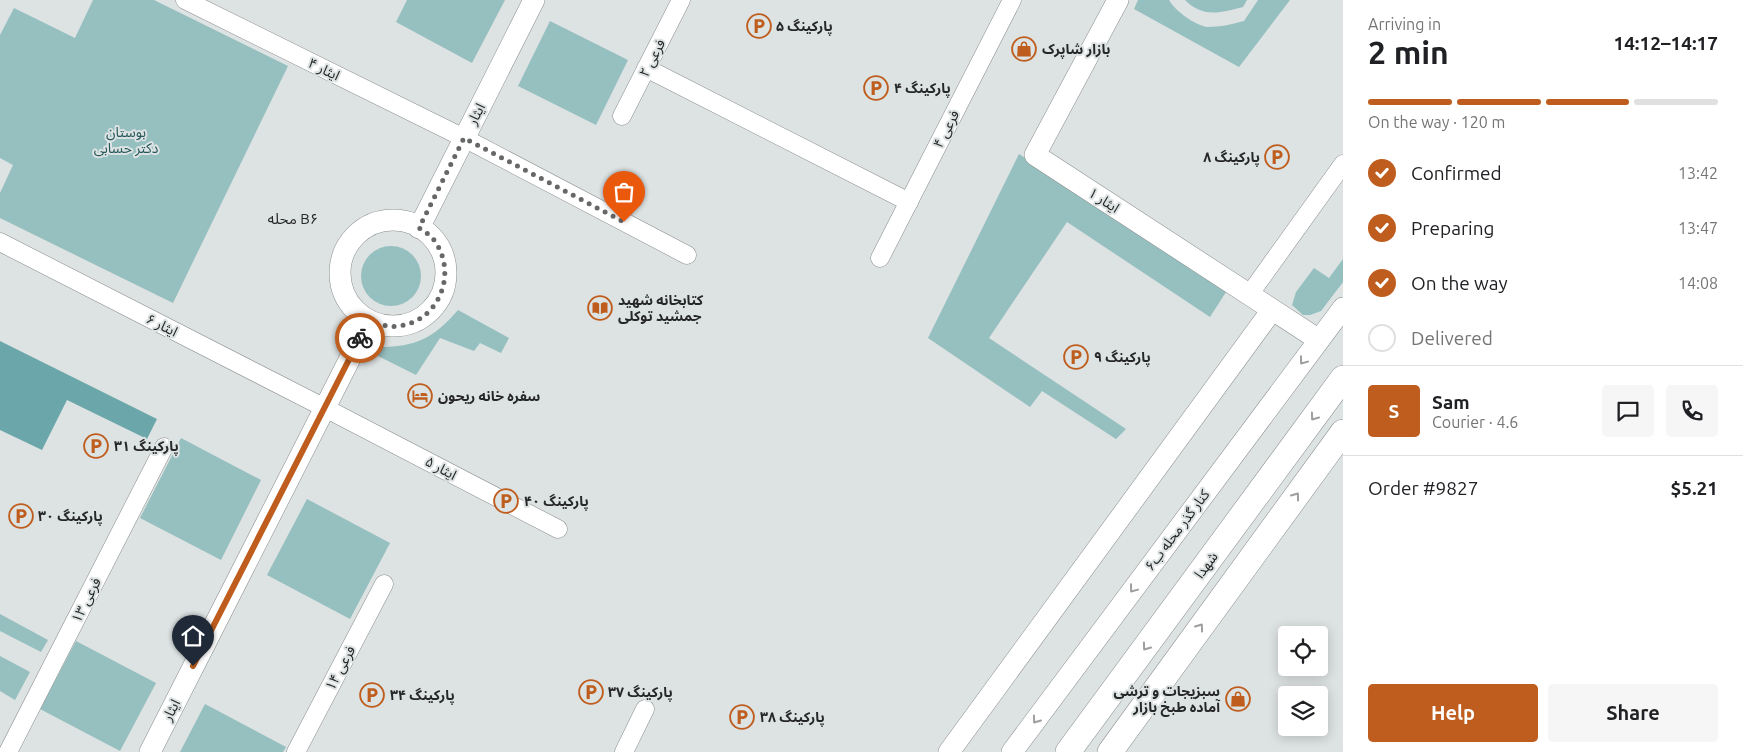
<!DOCTYPE html>
<html lang="en">
<head>
<meta charset="utf-8">
<style>
  body { margin:0; font-family:Ubuntu,"Noto Sans Arabic",sans-serif; background:#f6f6f6; color:#202124; height:100vh; display:flex; flex-direction:column; font-size:19px; white-space:nowrap }
  * { box-sizing:border-box; margin:0 }
  p { font-size:16px; color:#757577 }
  .icon { flex:none; width:28px; height:28px; fill:none; stroke:currentColor; stroke-width:2; stroke-linecap:round; stroke-linejoin:round }
  .map { position:relative; flex:1; overflow:hidden }
  .sheet { display:flex; flex-direction:column; background:#fff; width:400px }
  .sheet>* { flex:none }
  .buttons { position:absolute; left:1278px; top:626px; display:grid; gap:10px }
  .buttons a { display:grid; place-items:center; width:50px; height:50px; border-radius:5px; background:#fff; box-shadow:0 2px 12px #0003; font-size:25px }
  .pin { position:absolute; display:grid; place-items:center; width:42px; height:42px; color:#fff; margin:-51px -21px; border-radius:50% 50% 50% 0; rotate:-45deg; box-shadow:0 0 5px #0007 }
  .pin .icon { rotate:45deg }
  .courier { position:absolute; display:grid; place-items:center; width:50px; height:50px; margin:-25px; border:4px solid #be5d1d; border-radius:50%; background:#fff; color:#222; box-shadow:0 1px 6px #0007 }
  .head em { font-style:normal; font-weight:700 }
  .head div { display:flex; flex-direction:column-reverse }
  .head { display:flex; align-items:center; justify-content:space-between; height:85px; padding:0 25px }
  h1 { font-size:32px; font-weight:700; line-height:38px }
  .bar { display:grid; grid-template-columns:repeat(4,1fr); gap:8px 5px; align-content:center; height:60px; padding:0 25px }
  .bar i { height:6px; border-radius:4px; background:#e0e0e0 }
  .bar .current { background:#be5d1d }
  .bar p { grid-column:span 4 }
  .line { display:flex; align-items:center; gap:12px; padding:0 25px; border-top:1px solid #e0e0e0 }
  .line div { flex:1 }
  .round { display:grid; place-items:center; flex:none; width:52px; height:52px; border-radius:5px; background:#f6f6f6 }
  ol { padding:0 25px; list-style:none }
  li { display:flex; align-items:center; gap:15px; height:55px }
  li p { margin-inline-start:auto }
  li .icon { padding:5px; border-radius:50%; background:#be5d1d; color:#fff; stroke-width:4 }
  li:last-child { color:#757577 }
  li i { width:28px; height:28px; border:2px solid #e0e0e0; border-radius:50% }
  .primary-button { display:flex; gap:10px; margin-top:auto; padding:10px 25px }
  .primary-button a { flex:1; height:58px; border-radius:5px; background:#be5d1d; color:#fff; font-size:20px; font-weight:700; line-height:58px; text-align:center }
  .primary-button a+a { background:#f6f6f6; color:#202124 }
  main { display:flex; flex:1; min-height:0 }
  .map>svg:first-child { display:block }
  .green { fill:#96bfc0 }
  .forest { fill:#6ba7aa }
  .lines { fill:none; stroke-linecap:round; stroke-linejoin:round }
  .minor-casing { stroke:#8b8f8f; stroke-width:19 }
  .tertiary-casing { stroke:#8b8f8f; stroke-width:22 }
  .secondary-casing { stroke:#8b8f8f; stroke-width:26 }
  .minor { stroke:#fff; stroke-width:18 }
  .tertiary { stroke:#fff; stroke-width:21 }
  .secondary { stroke:#fff; stroke-width:25 }
  .oneway { stroke:#9d9e9e }
  .done { stroke:#666868; stroke-width:5; stroke-dasharray:0 9 }
  .route { stroke:#be5d1d; stroke-width:6 }
  .labels { text-anchor:middle; stroke-width:4; stroke-linejoin:round; paint-order:stroke }
  .poi-label { font-size:14px; font-weight:bold; fill:#262727; stroke:#dde2e2; text-anchor:start }
  .street-label { font-size:14px; fill:#262727; stroke:#dde2e2 }
  .park-label { font-size:14px; fill:#24585b; stroke:#dde2e2 }
  .neighbourhood-label { font-size:15px; fill:#262727; stroke:#dde2e2 }
</style>
</head>
<body>
<main>
<div class="map">
<svg width="1343" height="752" viewBox="0 0 1343 752">
  <rect width="100%" height="100%" fill="#dde2e2"/>
  <!-- green -->
  <g class="green">
    <polygon points="93,0 154,0 288,66 173,303 0,218 0,193 13,165 0,158 0,35 14,8 75,38"/>
    <polygon points="407,0 505,0 472,63 396,22"/>
    <path d="M1138,0h31c6,11 27,26 39,27 12,0 25,-3 36,-6l14,-21h32l-51,67 -105,-58z"/>
    <path d="M1185,0h62l-4,7c-23,6 -40,11 -58,-7z"/>
    <polygon points="550,21 628,60 596,125 518,86"/>
    <polygon points="1019,154 1228,289 1210,317 1067,222 989,338 1126,429 1116,439 1042,391 1030,407 928,338"/>
    <circle cx="391" cy="276" r="30"/>
    <polygon points="1343,259 1343,282 1321,311 1310,315 1303,315 1292,305 1296,292 1314,268 1329,278"/>
    <path d="M458,310l51,28 -8,15 -21,-10 -6,8 -34,-13 -24,37 -42,-21 5,-7c37,0 55,-9 79,-37z"/>
    <polygon points="181,438 261,480 221,560 140,518"/>
    <polygon points="307,499 390,543 350,619 267,575"/>
    <polygon points="0,614 48,640 41,652 0,631"/>
    <polygon points="76,641 156,683 120,751 40,709"/>
    <polygon points="0,656 30,672 15,700 0,691"/>
    <polygon points="205,704 286,747 283,752 180,752"/>
  </g>
  <!-- forest -->
  <polygon class="forest" points="0,341 157,419 147,439 67,400 42,450 0,430"/>
  <g class="lines">
    <!-- minor casing -->
    <g class="minor-casing">
      <g id="minor">
        <polyline points="185,0 464,138 687,255"/>
        <polyline points="646,68 909,202"/>
        <polyline points="622,116 681,0"/>
        <polyline points="0,242 325,408 558,529"/>
        <polyline points="880,258 1012,0"/>
        <polyline points="1249,295 1343,164"/>
        <polyline points="8,752 164,447"/>
        <polyline points="296,752 384,584"/>
        <polyline points="624,752 645,709"/>
      </g>
    </g>
    <!-- tertiary casing -->
    <g class="tertiary-casing">
      <g id="tertiary">
        <polyline points="1118,0 1035,155 1319,340"/>
        <circle cx="393" cy="273" r="53"/>
        <polyline points="419,228 534,0"/>
        <polyline points="150,752 369,321"/>
        <polyline points="949,752 1272,310"/>
        <polyline points="1012,752 1343,308"/>
      </g>
    </g>
    <!-- secondary casing -->
    <g class="secondary-casing">
      <g id="secondary">
        <polyline points="1068,752 1343,378"/>
        <polyline points="1110,752 1343,432"/>
      </g>
    </g>
    <!-- minor -->
    <use href="#minor" class="minor"/>
    <!-- tertiary -->
    <use href="#tertiary" class="tertiary"/>
    <!-- secondary -->
    <use href="#secondary" class="secondary"/>
  </g>
  <!-- one-way arrows -->
  <defs><path id="oneway-chevron" d="M-2-3.5L2.5 0L-2 3.5" fill="none" stroke-width="1.6" stroke-linecap="round" stroke-linejoin="round" transform="scale(1.25)"/></defs>
  <g class="oneway">
    <use href="#oneway-chevron" transform="translate(1303 361) rotate(127)"/>
    <use href="#oneway-chevron" transform="translate(1314 417) rotate(126)"/>
    <use href="#oneway-chevron" transform="translate(1296 496) rotate(-54)"/>
    <use href="#oneway-chevron" transform="translate(1133 589) rotate(127)"/>
    <use href="#oneway-chevron" transform="translate(1200 627) rotate(-54)"/>
    <use href="#oneway-chevron" transform="translate(1146 647) rotate(126)"/>
    <use href="#oneway-chevron" transform="translate(1036 720) rotate(126)"/>
  </g>
  <g class="lines">
    <!-- done -->
    <path class="done" d="M360,338l9,-17c10,3 20,7 30,5 41,-5 59,-54 35,-86 -4,-5 -10,-9 -15,-12l45,-90 160,84"/>
    <!-- route -->
    <polyline class="route" points="193,666 360,338"/>
  </g>
  <!-- icons -->
  <defs>
    <g id="parking-ring" transform="scale(1.25)"><circle r="9.5" fill="#dde2e2" stroke="#be5d1d" stroke-width="1.5"/><path d="M-3.5-5.5H1a3.5 3.5 0 0 1 0 7H-1V5.5H-3.5ZM-1-3.4V-.6H.8a1.4 1.4 0 0 0 0-2.8Z" fill="#be5d1d"/></g>
    <g id="shop-ring" transform="scale(1.25)"><circle r="9.5" fill="#dde2e2" stroke="#be5d1d" stroke-width="1.5"/><path d="M-5-2.5h2.3a2.7 3.5 0 0 1 5.4 0H5L5.5 6h-11ZM-1.5-2.5h3a1.5 2.3 0 0 0-3 0Z" fill="#be5d1d"/></g>
    <g id="library-ring" transform="scale(1.25)"><circle r="9.5" fill="#dde2e2" stroke="#be5d1d" stroke-width="1.5"/><path d="M-6-4Q-3-5.5-.7-3.5V5Q-3 3-6 4ZM6-4Q3-5.5 .7-3.5V5Q3 3 6 4Z" fill="#be5d1d"/></g>
    <g id="hotel-ring" transform="scale(1.25)"><circle r="9.5" fill="#dde2e2" stroke="#be5d1d" stroke-width="1.5"/><path d="M-6-4.5h1.5V1H6V5H4.5V3h-9V5H-6ZM-4 0a1.8 1.8 0 1 1 3.6 0ZM.5 0V-2.5h3Q6-2.5 6 0Z" fill="#be5d1d"/></g>
  </defs>
  <g fill-rule="evenodd">
    <use href="#parking-ring" x="759" y="26"/>
    <use href="#shop-ring" x="1024" y="49"/>
    <use href="#parking-ring" x="876" y="88"/>
    <use href="#parking-ring" x="1277" y="157"/>
    <use href="#library-ring" x="600" y="308"/>
    <use href="#parking-ring" x="1076" y="357"/>
    <use href="#hotel-ring" x="420" y="396"/>
    <use href="#parking-ring" x="96" y="446"/>
    <use href="#parking-ring" x="506" y="501"/>
    <use href="#parking-ring" x="21" y="516"/>
    <use href="#parking-ring" x="591" y="692"/>
    <use href="#parking-ring" x="372" y="695"/>
    <use href="#shop-ring" x="1238" y="699"/>
    <use href="#parking-ring" x="742" y="717"/>
  </g>
  <g class="labels">
    <!-- poi labels -->
    <g class="poi-label">
      <text x="776" y="31">پارکینگ ۵</text>
      <text x="1042" y="54">بازار شاپرک</text>
      <text x="894" y="93">پارکینگ ۴</text>
      <text x="1260" y="162" text-anchor="end">پارکینگ ۸</text>
      <text x="618" y="305">کتابخانه شهید<tspan x="618" dy="16">جمشید توکلی</tspan></text>
      <text x="1094" y="362">پارکینگ ۹</text>
      <text x="438" y="401">سفره خانه ریحون</text>
      <text x="114" y="451">پارکینگ ۳۱</text>
      <text x="524" y="506">پارکینگ ۴۰</text>
      <text x="38" y="521">پارکینگ ۳۰</text>
      <text x="1220" y="696" text-anchor="end">سبزیجات و ترشی<tspan x="1220" dy="16">آماده طبخ بازار</tspan></text>
      <text x="608" y="697">پارکینگ ۳۷</text>
      <text x="390" y="700">پارکینگ ۳۴</text>
      <text x="760" y="722">پارکینگ ۳۸</text>
    </g>
    <!-- street labels -->
    <g class="street-label">
      <text transform="translate(652 58) rotate(-63)" y="5">فرعی ۲</text>
      <text transform="translate(324 69) rotate(26)" y="5">ایثار ۴</text>
      <text transform="translate(476 114) rotate(-63)" y="5">ایثار</text>
      <text transform="translate(946 129) rotate(-63)" y="5">فرعی ۴</text>
      <text transform="translate(1104 200) rotate(33)" y="5">ایثار ۱</text>
      <text transform="translate(162 325) rotate(27)" y="5">ایثار ۶</text>
      <text transform="translate(441 468) rotate(28)" y="5">ایثار ۵</text>
      <text transform="translate(1177 530) rotate(-53)" y="5">کنار گذر محله ب۶</text>
      <text transform="translate(1206 565) rotate(-54)" y="5">شهدا</text>
      <text transform="translate(86 600) rotate(-63)" y="5">فرعی ۱۳</text>
      <text transform="translate(340 668) rotate(-62)" y="5">فرعی ۱۴</text>
      <text transform="translate(171 710) rotate(-63)" y="5">ایثار</text>
    </g>
    <!-- park labels -->
    <g class="park-label">
      <text x="126" y="137">بوستان<tspan x="126" dy="16">دکتر حسابی</tspan></text>
    </g>
    <!-- neighbourhood labels -->
    <g class="neighbourhood-label">
      <text x="293" y="224">محله B۶</text>
    </g>
  </g>
</svg>
<div class="buttons">
<a><svg class="icon" aria-label="locate" viewBox="0 0 24 24"><circle cx="12" cy="12" r="6"/><path d="M12 2v4M12 18v4M2 12h4M18 12h4"/></svg></a>
<a><svg class="icon" aria-label="layers" viewBox="0 0 24 24"><path d="M12 4l9 5-9 5-9-5zM3 14l9 5 9-5"/></svg></a>
</div>
<div class="pin" style="left:624px;top:222px;background:#ea580c"><svg class="icon" aria-label="bag" viewBox="0 0 24 24"><path d="M5 8h14l-1 12H6zM9 8a3 3 0 0 1 6 0"/></svg></div>
<div class="pin" style="left:193px;top:666px;background:#1f2937"><svg class="icon" aria-label="home" viewBox="0 0 24 24"><path d="M3 11l9-7 9 7M6 9v11h12V9"/></svg></div>
<div class="courier" style="left:360px;top:338px"><svg class="icon" aria-label="bike" viewBox="0 0 24 24"><circle cx="6" cy="16" r="4"/><circle cx="18" cy="16" r="4"/><path d="M6 16l4-8h5l3 8M10 8l3 8H6M13 5h3"/></svg></div>
</div>
<section class="sheet">
<div class="head"><div><h1>2 min</h1><p>Arriving in</p></div><em>14:12–14:17</em></div>
<div class="bar"><i class="current"></i><i class="current"></i><i class="current"></i><i></i><p>On the way · 120 m</p></div>
<ol>
<li><svg class="icon" aria-label="check" viewBox="0 0 24 24"><path d="M5 12l5 5 9-10"/></svg>Confirmed<p>13:42</p></li>
<li><svg class="icon" aria-label="check" viewBox="0 0 24 24"><path d="M5 12l5 5 9-10"/></svg>Preparing<p>13:47</p></li>
<li><svg class="icon" aria-label="check" viewBox="0 0 24 24"><path d="M5 12l5 5 9-10"/></svg>On the way<p>14:08</p></li>
<li><i></i>Delivered</li>
</ol>
<div class="line" style="height:90px"><b class="round" style="background:#be5d1d;color:#fff">S</b><div><b>Sam</b><p>Courier · 4.6</p></div><a class="round"><svg class="icon" aria-label="chat" viewBox="0 0 24 24"><path d="M4 5h16v11H9l-5 4z"/></svg></a><a class="round"><svg class="icon" aria-label="phone" viewBox="0 0 24 24"><path d="M5 4h4l2 5-3 2q2 4 5 5l2-3 5 2v4C11 20 4 13 5 4z"/></svg></a></div>
<div class="line" style="height:65px"><div>Order #9827</div><b>$5.21</b></div>
<div class="primary-button"><a>Help</a><a>Share</a></div>
</section>
</main>
</body>
</html>
